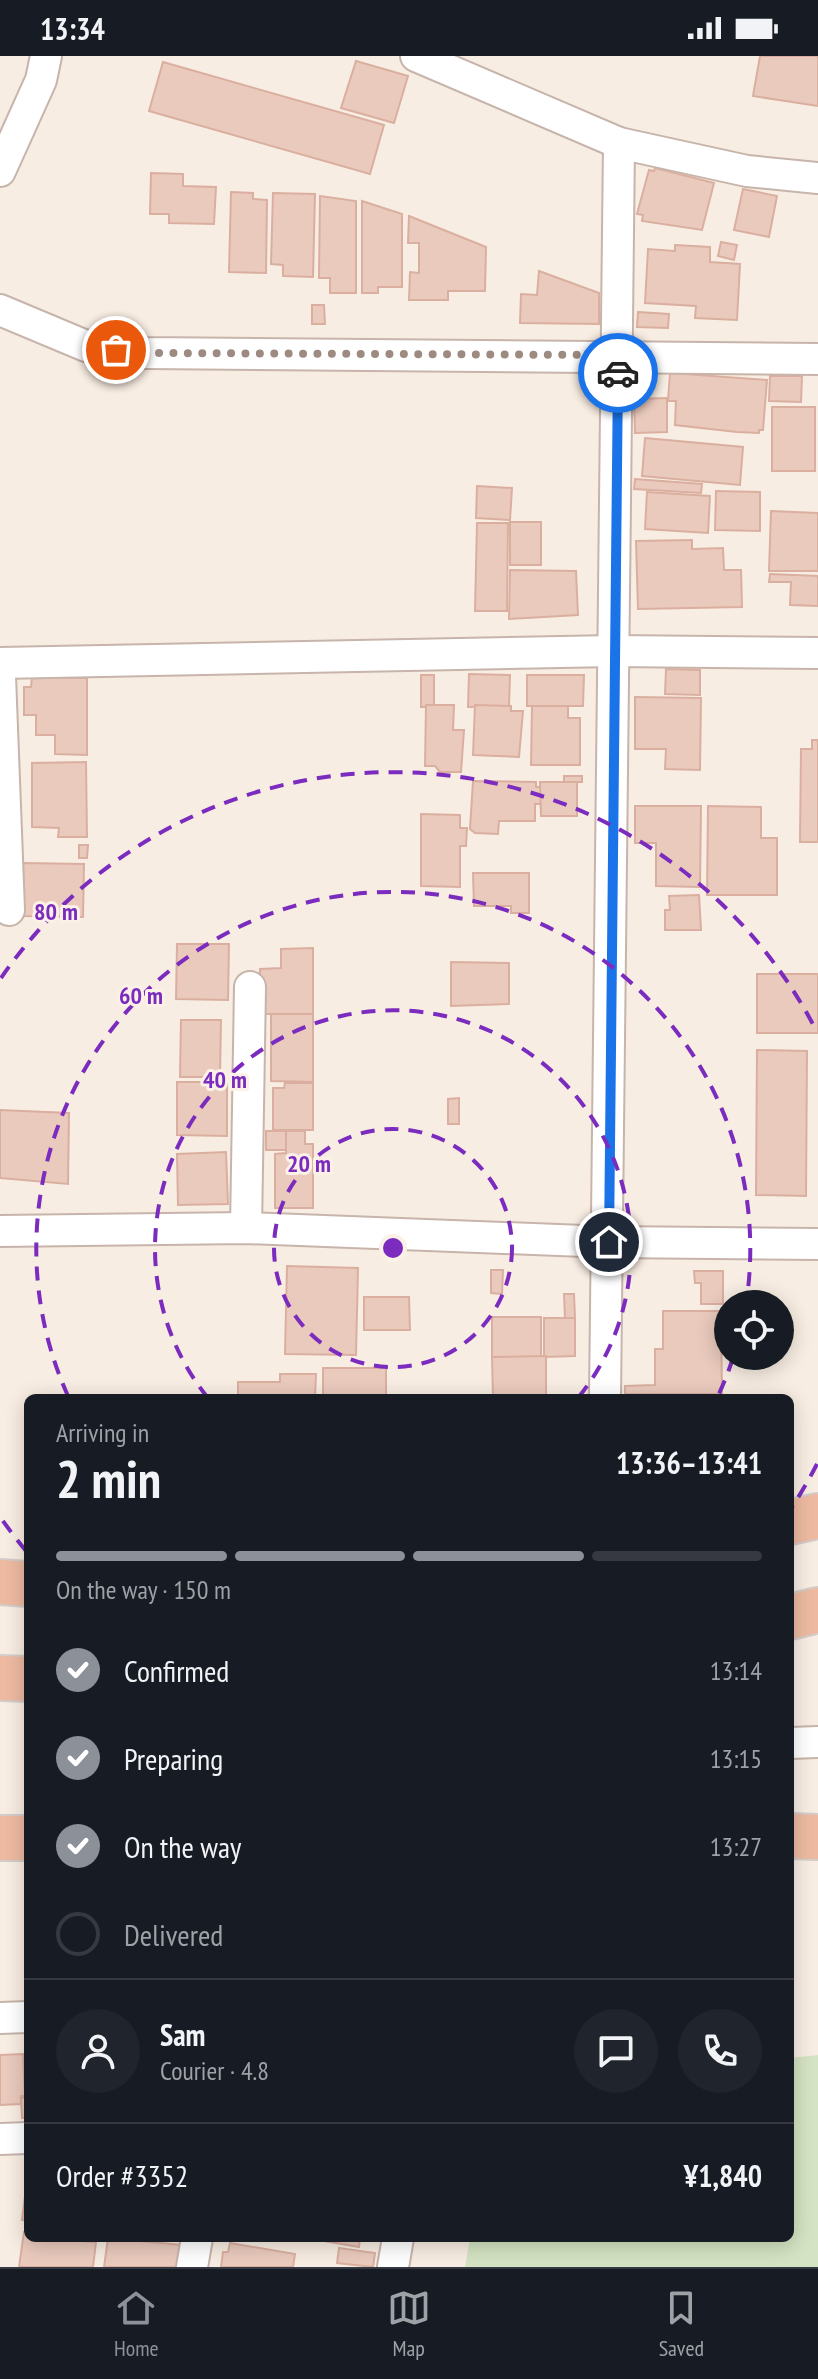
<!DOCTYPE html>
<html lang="en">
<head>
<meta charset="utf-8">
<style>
  body { margin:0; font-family:"PT Sans Narrow",sans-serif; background:#20242c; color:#f1f3f6; height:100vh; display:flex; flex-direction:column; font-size:30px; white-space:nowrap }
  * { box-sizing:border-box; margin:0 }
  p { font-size:26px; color:#9ea1a6 }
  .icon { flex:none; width:44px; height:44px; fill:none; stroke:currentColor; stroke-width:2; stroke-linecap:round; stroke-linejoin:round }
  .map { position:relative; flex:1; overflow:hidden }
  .details { position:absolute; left:24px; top:1338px; width:770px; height:848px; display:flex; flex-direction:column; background:#171b24; border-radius:12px; box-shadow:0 4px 20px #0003 }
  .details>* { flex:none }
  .tools { position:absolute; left:714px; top:1234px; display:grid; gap:16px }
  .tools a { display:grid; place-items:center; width:80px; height:80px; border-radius:50%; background:#171b24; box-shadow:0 4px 20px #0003; font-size:40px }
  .pin { position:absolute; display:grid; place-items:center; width:68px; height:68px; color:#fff; margin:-34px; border:4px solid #fff; border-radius:50%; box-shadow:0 2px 8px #0007 }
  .courier { position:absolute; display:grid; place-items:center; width:80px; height:80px; margin:-40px; border:6px solid #1a73e8; border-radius:50%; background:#fff; color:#222; box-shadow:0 2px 10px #0007 }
  .headline em { font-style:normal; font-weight:600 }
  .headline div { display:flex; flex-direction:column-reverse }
  .headline { display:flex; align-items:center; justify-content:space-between; height:136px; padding:0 32px }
  h1 { font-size:52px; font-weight:600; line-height:60px }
  .bar { display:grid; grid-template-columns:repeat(4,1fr); gap:12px 8px; align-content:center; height:96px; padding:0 32px }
  .bar i { height:10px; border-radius:6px; background:#363941 }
  .bar .selected { background:#8c9099 }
  .bar p { grid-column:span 4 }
  .line { display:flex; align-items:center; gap:20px; padding:0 32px; border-top:2px solid #363941 }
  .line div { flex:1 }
  .round { display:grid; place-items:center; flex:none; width:84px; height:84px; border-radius:42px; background:#20242c }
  ol { padding:0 32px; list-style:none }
  li { display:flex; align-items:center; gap:24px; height:88px }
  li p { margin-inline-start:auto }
  li .icon { padding:8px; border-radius:50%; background:#8c9099; color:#fff; stroke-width:4 }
  li:last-child { color:#9ea1a6 }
  li i { width:44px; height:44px; border:4px solid #363941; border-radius:50% }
  .status { display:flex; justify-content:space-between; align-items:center; height:56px; padding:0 40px; background:#171b24; direction:ltr }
  .status svg { height:22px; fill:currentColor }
  .dock { display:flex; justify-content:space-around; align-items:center; height:112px; border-top:2px solid #363941; background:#171b24; font-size:22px; color:#9ea1a6 }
  .dock a { display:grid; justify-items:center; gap:4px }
  .dock .selected { color:#8c9099 }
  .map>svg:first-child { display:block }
  .green { fill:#d4e3c3 }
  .building { fill:#eacabd; stroke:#daafa0; stroke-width:2 }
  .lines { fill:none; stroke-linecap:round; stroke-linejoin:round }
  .minor-casing { stroke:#c7b4ab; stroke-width:34 }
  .trunk-casing { stroke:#d3ccc9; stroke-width:48 }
  .minor { stroke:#fff; stroke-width:30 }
  .trunk { stroke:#edbaa1; stroke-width:44 }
  .done { stroke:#9d8a80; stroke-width:8; stroke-dasharray:0 14.4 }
  .route { stroke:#1a73e8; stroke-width:10 }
  .ring { fill:none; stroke:#7b2cbf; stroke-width:4; stroke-dasharray:14 10 }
  .centre { fill:#7b2cbf; stroke:#fcf1e7; stroke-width:4 }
  .ring-label { font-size:24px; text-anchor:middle; font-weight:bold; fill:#7b2cbf; stroke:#fcf1e7; stroke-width:6; stroke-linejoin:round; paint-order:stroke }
</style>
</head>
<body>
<div class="status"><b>13:34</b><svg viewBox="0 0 49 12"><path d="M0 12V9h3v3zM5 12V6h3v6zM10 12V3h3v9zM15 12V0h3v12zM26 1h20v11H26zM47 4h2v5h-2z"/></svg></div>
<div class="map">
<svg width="818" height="2211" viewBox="0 0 818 2211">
  <rect width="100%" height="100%" fill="#f8ede2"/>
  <!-- green -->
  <polygon class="green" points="818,1999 818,2211 465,2211 470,2182 790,2182 790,2002"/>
  <!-- building -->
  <g class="building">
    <polygon points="760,0 818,0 818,50 753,40"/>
    <polygon points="356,5 408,20 394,67 341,52"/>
    <polygon points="163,6 384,69 370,118 149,55"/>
    <polygon points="655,112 714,127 702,174 642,165 643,159 637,158 649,114 654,115"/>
    <polygon points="151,117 183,118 183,130 216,131 214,168 169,167 169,158 150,158"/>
    <polygon points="743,133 777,140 769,181 734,174"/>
    <polygon points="231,136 253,137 253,143 267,144 266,217 229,216"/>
    <polygon points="273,137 315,138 313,221 283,220 283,209 271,208"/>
    <polygon points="320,140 356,145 356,237 330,237 330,222 319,222"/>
    <polygon points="362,145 402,158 402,231 378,231 378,237 362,237"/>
    <polygon points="409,160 486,191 485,235 448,235 448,244 409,244 410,216 419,217 419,187 408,187"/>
    <polygon points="721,186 737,189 734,204 718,200"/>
    <polygon points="675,189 710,191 710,206 740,208 737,264 695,262 696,250 645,247 648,193 675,195"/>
    <polygon points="539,215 599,237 599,268 520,267 521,238 537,239"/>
    <polygon points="312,249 324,249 325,268 312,268"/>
    <polygon points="638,256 669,258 668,272 637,271"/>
    <polygon points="670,317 767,324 763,374 759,374 759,377 737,376 675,369 676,345 668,345"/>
    <polygon points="770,320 802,320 801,346 769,345"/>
    <polygon points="667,342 667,376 635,377 634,343"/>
    <rect x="772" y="351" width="43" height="64"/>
    <polygon points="645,382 743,391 740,429 642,420"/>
    <polygon points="635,423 702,428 701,437 634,433"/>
    <polygon points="477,430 512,432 510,464 476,462"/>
    <polygon points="716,435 760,436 760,475 715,474"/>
    <polygon points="647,436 710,440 708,477 645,473"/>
    <polygon points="771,455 818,457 818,515 769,515"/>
    <rect x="510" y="466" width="31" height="43"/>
    <polygon points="477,467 508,467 507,555 475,555"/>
    <polygon points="692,484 692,493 723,492 724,514 741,514 742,551 638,553 636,485"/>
    <polygon points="510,514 576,515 578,559 509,563"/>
    <polygon points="770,518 818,520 818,550 790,549 791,526 769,526"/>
    <polygon points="666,613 700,614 700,639 665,638"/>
    <polygon points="469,618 510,619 509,650 468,651"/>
    <polygon points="421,619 434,619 434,649 426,651 421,651"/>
    <polygon points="527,619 584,619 583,650 527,650"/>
    <polygon points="32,621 87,622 87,699 55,698 55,679 36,679 36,659 24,659 24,631 31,631"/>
    <polygon points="635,641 701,642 700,714 665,713 666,693 635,693"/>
    <polygon points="426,649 454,649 453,674 464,674 461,716 440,716 435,710 425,710"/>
    <polygon points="475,649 511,650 511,655 523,655 519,701 473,699"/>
    <polygon points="532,650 568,650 568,662 580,662 580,709 531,709"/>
    <polygon points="812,684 818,684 818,786 800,786 801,693 812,693"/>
    <polygon points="86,706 87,781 58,781 59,772 32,771 32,707"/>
    <rect x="564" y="720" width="18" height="6"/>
    <polygon points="473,725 536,726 536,731 541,731 541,748 535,748 535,765 499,765 498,778 475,777 470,773"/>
    <polygon points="540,726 577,726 577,760 541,760"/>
    <polygon points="635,750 701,750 700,831 656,830 656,787 635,787"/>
    <polygon points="708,750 761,751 761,782 777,782 777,839 707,839"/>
    <polygon points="421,758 460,759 460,772 467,772 466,790 460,790 460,831 421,830"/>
    <polygon points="79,789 88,789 87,802 79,802"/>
    <polygon points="23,807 84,808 83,861 23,860"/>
    <polygon points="473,817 529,817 529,857 511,857 511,850 474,850"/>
    <polygon points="699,839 701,874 665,874 665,854 670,854 669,840"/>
    <polygon points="177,888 229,888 228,944 176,943"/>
    <polygon points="313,892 313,958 261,958 260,913 281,912 281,893"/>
    <polygon points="451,906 509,907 509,948 451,950"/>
    <rect x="757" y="918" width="61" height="59"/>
    <polygon points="271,958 313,958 313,1026 271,1025"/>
    <polygon points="181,964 221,964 220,1021 180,1021"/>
    <polygon points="757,994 807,995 806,1140 756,1139"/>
    <polygon points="177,1026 227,1026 227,1080 177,1079"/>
    <polygon points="285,1027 313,1027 313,1074 273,1074 273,1032 284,1032"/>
    <polygon points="459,1042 459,1068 448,1068 448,1043"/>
    <polygon points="0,1054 69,1057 68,1128 0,1122"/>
    <rect x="266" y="1075" width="20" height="19"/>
    <polygon points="286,1075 305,1075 305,1088 313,1088 313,1152 275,1152 275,1098 286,1097"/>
    <polygon points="226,1096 228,1148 178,1149 177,1098"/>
    <polygon points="287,1210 358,1212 356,1299 285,1298"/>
    <polygon points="491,1214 503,1214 502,1238 491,1237"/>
    <polygon points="694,1215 723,1215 723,1248 701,1248 701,1227 695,1227"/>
    <polygon points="564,1238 574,1238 575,1262 565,1263"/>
    <polygon points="364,1241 409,1241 410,1274 364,1274"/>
    <polygon points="663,1255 721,1255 722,1338 625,1338 625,1330 655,1329 655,1293 663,1293"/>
    <rect x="492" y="1261" width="49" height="40"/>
    <polygon points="544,1262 575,1262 575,1300 544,1301"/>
    <polygon points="546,1300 546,1342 493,1342 492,1301"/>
    <rect x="323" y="1312" width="63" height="30"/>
    <polygon points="280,1318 316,1318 315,1342 238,1342 238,1326 280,1326"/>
    <polygon points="23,1998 25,2040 21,2040 21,2048 0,2049 0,1999"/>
    <polygon points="21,2042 28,2042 28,2061 22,2062"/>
    <polygon points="25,2140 28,2141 28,2165 22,2164"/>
    <polygon points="24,2176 28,2176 28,2182 96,2186 93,2211 19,2211"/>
    <polygon points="108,2182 181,2189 178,2211 104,2211"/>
    <polygon points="307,2182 360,2182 359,2191"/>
    <polygon points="230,2187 295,2198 293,2211 221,2211 223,2196 228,2196"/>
    <polygon points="339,2192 375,2197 373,2211 337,2207"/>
  </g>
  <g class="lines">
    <!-- minor casing -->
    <g class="minor-casing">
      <g id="minor">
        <polyline points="416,0 619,87 747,115 818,122"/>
        <polyline points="0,115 41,24 46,0"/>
        <polyline points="0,254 86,290 146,297 818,303"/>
        <polyline points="0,607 613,595 818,597"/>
        <polyline points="0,620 9,854"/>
        <polyline points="246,1172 250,931"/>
        <polyline points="0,1175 246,1172 609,1186 818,1188"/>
        <polyline points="605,1342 619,87"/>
        <polyline points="790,1687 818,1686"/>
        <polyline points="0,1962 28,1961"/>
        <polyline points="0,2083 28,2082"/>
        <polyline points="192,2211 197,2182"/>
        <polyline points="393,2211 398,2182"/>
      </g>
    </g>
    <!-- trunk casing -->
    <g class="trunk-casing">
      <g id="trunk">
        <polyline points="790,1466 818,1460"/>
        <polyline points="0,1526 28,1528"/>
        <polyline points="790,1561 818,1554"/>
        <polyline points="0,1622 28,1623"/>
        <polyline points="790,1780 818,1781"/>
        <polyline points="0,1782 28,1782"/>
      </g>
    </g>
    <!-- minor -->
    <use href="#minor" class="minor"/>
    <!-- trunk -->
    <use href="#trunk" class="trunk"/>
  </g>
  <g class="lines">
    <!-- done -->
    <polyline class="done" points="116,294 146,297 618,299 618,317"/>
    <!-- route -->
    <polyline class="route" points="609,1186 618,317"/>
  </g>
  <!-- distance rings -->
  <g class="ring">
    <circle cx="393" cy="1192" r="119"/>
    <path d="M208 1342A238 238 0 1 1 578 1342"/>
    <path d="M733 1302A357 357 0 0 1 718 1340M68 1340A357 357 0 1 1 746 1248"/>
    <path d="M817 1408A476 476 0 0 1 792 1451M26 1495A476 476 0 0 1 1 1462M1 922A476 476 0 0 1 817 976"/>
  </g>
  <circle cx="393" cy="1192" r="12" class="centre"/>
  <g class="ring-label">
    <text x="56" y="864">80 m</text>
    <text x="141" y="948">60 m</text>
    <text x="225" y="1032">40 m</text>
    <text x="309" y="1116">20 m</text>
  </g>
</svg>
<div class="tools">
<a><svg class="icon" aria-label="locate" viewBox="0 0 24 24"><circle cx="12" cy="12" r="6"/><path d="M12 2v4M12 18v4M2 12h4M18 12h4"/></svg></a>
</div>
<div class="pin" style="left:116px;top:294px;background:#ea580c"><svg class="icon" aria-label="bag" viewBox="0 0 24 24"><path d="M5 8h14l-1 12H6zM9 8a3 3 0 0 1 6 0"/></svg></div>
<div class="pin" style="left:609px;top:1186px;background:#1f2937"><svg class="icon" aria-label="home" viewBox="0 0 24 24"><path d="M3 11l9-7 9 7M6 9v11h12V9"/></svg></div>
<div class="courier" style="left:618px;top:317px"><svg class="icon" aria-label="car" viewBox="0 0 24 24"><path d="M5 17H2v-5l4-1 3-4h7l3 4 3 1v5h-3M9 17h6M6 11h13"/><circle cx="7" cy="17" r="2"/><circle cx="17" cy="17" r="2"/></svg></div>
<section class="details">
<div class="headline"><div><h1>2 min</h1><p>Arriving in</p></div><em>13:36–13:41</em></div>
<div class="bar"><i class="selected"></i><i class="selected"></i><i class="selected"></i><i></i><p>On the way · 150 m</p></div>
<ol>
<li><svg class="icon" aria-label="check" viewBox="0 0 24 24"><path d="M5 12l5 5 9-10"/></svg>Confirmed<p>13:14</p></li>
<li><svg class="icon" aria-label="check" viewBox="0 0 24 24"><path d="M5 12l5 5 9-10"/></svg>Preparing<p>13:15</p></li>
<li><svg class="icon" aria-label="check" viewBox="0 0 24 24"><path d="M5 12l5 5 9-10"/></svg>On the way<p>13:27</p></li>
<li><i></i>Delivered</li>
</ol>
<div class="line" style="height:144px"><a class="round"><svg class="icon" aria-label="person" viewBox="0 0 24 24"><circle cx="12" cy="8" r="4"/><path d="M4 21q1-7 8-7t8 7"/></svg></a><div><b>Sam</b><p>Courier · 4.8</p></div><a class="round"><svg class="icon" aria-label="chat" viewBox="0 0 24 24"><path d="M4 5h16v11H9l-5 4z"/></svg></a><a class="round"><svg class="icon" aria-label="phone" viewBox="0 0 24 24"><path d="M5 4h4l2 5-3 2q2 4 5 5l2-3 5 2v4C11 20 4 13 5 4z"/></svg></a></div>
<div class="line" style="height:104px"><div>Order #3352</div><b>¥1,840</b></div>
</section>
</div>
<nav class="dock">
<a class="selected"><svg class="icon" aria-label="home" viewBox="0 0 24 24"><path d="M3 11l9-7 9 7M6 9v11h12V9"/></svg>Home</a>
<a><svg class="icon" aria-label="map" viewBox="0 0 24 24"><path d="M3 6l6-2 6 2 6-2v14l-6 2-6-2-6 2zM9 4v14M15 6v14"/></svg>Map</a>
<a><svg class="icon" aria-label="saved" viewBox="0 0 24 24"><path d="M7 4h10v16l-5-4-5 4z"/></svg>Saved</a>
</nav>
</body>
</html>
